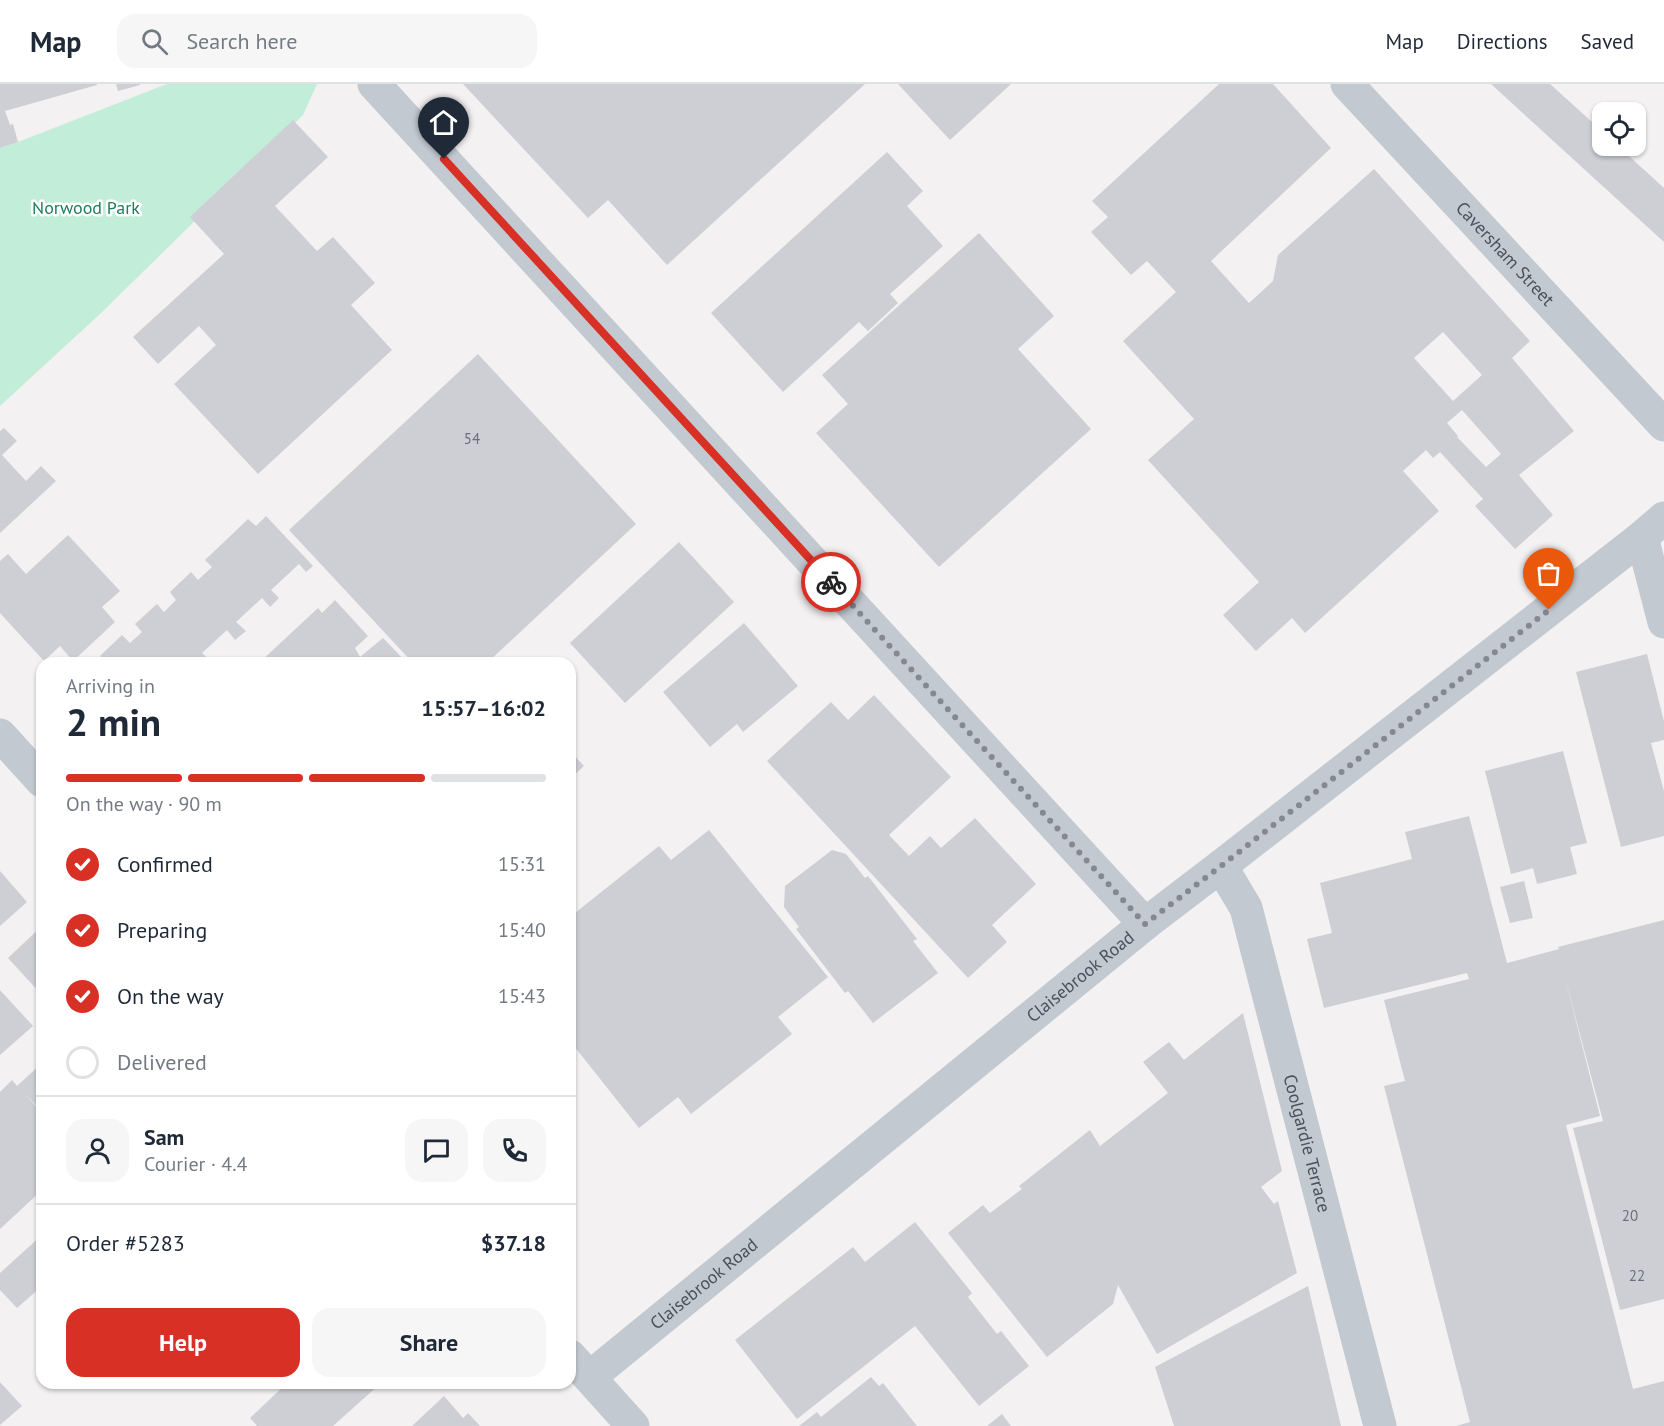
<!DOCTYPE html>
<html lang="en">
<head>
<meta charset="utf-8">
<style>
  body { margin:0; font-family:"PT Sans",sans-serif; background:#f6f6f7; color:#1f2937; height:100vh; display:flex; flex-direction:column; font-size:22px; white-space:nowrap }
  * { box-sizing:border-box; margin:0 }
  p { font-size:20px; color:#747a83 }
  .icon { flex:none; width:33px; height:33px; fill:none; stroke:currentColor; stroke-width:2; stroke-linecap:round; stroke-linejoin:round }
  .map { position:relative; flex:1; overflow:hidden }
  .sheet { position:absolute; left:36px; top:573px; width:540px; height:732px; display:flex; flex-direction:column; background:#fff; border-radius:18px; box-shadow:0 2px 4px #0004 }
  .sheet>* { flex:none }
  .controls { position:absolute; left:1592px; top:18px; display:grid; gap:12px }
  .controls a { display:grid; place-items:center; width:54px; height:54px; border-radius:12px; background:#fff; box-shadow:0 2px 4px #0004; font-size:30px }
  .pin { position:absolute; display:grid; place-items:center; width:51px; height:51px; color:#fff; margin:-62px -26px; border-radius:50% 50% 50% 0; rotate:-45deg; box-shadow:0 0 6px #0007 }
  .pin .icon { rotate:45deg }
  .courier { position:absolute; display:grid; place-items:center; width:60px; height:60px; margin:-30px; border:4px solid #d93025; border-radius:50%; background:#fff; color:#222; box-shadow:0 2px 8px #0007 }
  .headline em { font-style:normal; font-weight:700 }
  .headline div { display:flex; flex-direction:column-reverse }
  .headline { display:flex; align-items:center; justify-content:space-between; height:102px; padding:0 30px }
  h1 { font-size:39px; font-weight:700; line-height:45px }
  .bar { display:grid; grid-template-columns:repeat(4,1fr); gap:9px 6px; align-content:center; height:72px; padding:0 30px }
  .bar i { height:8px; border-radius:4px; background:#e0e1e3 }
  .bar .on { background:#d93025 }
  .bar p { grid-column:span 4 }
  .line { display:flex; align-items:center; gap:15px; padding:0 30px; border-top:2px solid #e0e1e3 }
  .line div { flex:1 }
  .round { display:grid; place-items:center; flex:none; width:63px; height:63px; border-radius:18px; background:#f6f6f7 }
  ol { padding:0 30px; list-style:none }
  li { display:flex; align-items:center; gap:18px; height:66px }
  li p { margin-inline-start:auto }
  li .icon { padding:6px; border-radius:50%; background:#d93025; color:#fff; stroke-width:4 }
  li:last-child { color:#747a83 }
  li i { width:33px; height:33px; border:3px solid #e0e1e3; border-radius:50% }
  .button { display:flex; gap:12px; margin-top:auto; padding:12px 30px }
  .button a { flex:1; height:69px; border-radius:18px; background:#d93025; color:#fff; font-size:24px; font-weight:700; line-height:69px; text-align:center }
  .button a+a { background:#f6f6f7; color:#1f2937 }
  header { display:flex; align-items:center; gap:36px; box-sizing:border-box; height:84px; padding:0 30px; background:#fff; border-bottom:2px solid #e0e1e3 }
  header strong { font-size:28px }
  nav { display:flex; gap:33px; margin-inline-start:auto; font-size:21px }
  .search { width:420px; height:54px; background:#f6f6f7; display:flex; align-items:center; gap:15px; box-sizing:border-box; padding:0 21px; border-radius:18px; color:#747a83; font-size:22px }
  .map>svg:first-child { display:block }
  .green { fill:#c2edd9 }
  .building { fill:#cecfd5; fill-rule:evenodd }
  .lines { fill:none; stroke-linecap:round; stroke-linejoin:round }
  .minor { stroke:#c2c9d1; stroke-width:33 }
  .done { stroke:#848991; stroke-width:6; stroke-dasharray:0 10.8 }
  .route { stroke:#d93025; stroke-width:8 }
  .labels { text-anchor:middle; stroke-width:5; stroke-linejoin:round; paint-order:stroke }
  .number-label { font-size:15px; fill:#6a707b }
  .park-label { font-size:18px; fill:#1d7c59; stroke:#fff }
  .street-label { font-size:18px; fill:#49515d; stroke:#fff }
</style>
</head>
<body>
<header>
<strong>Map</strong>
<div class="search"><svg class="icon" aria-label="search" viewBox="0 0 24 24"><circle cx="10" cy="10" r="6"/><path d="M15 15l6 6"/></svg>Search here</div>
<nav><a>Map</a><a>Directions</a><a>Saved</a></nav>
</header>
<div class="map">
<svg width="1664" height="1342" viewBox="0 0 1664 1342">
  <rect width="100%" height="100%" fill="#f3f1f1"/>
  <!-- green -->
  <polygon class="green" points="167,0 317,0 303,31 100,230 0,322 0,64 18,58"/>
  <!-- building -->
  <g class="building">
    <polygon points="0,0 97,0 97,1 5,27 10,41 13,40 18,58 0,64"/>
    <polygon points="116,0 140,0 140,1 118,7"/>
    <polygon points="463,0 865,0 667,181 608,116 588,134"/>
    <polygon points="898,0 1011,0 950,56"/>
    <path d="M1219,0h54l58,64 -120,113 38,42 24,-22 5,-26 96,-86 156,172 -18,17 62,73 -55,44 34,40 -38,34 -40,-43 8,-7 -43,-47 -7,6 -7,-8 -23,21 36,40 -134,122 -13,-15 -36,33 -33,-36 36,-33 -111,-122 46,-41 -71,-78 53,-49 -29,-31 -16,14 -40,-43 17,-15 -16,-16zM1443,248l39,43 -29,26 -39,-43zM1462,326l39,44 -15,13 -29,-30 1,-1 -11,-13z"/>
    <polygon points="1491,0 1550,0 1602,47 1602,62 1618,62 1664,104 1664,158"/>
    <polygon points="293,36 328,73 275,122 317,167 333,153 375,199 351,221 392,266 258,390 174,300 216,261 199,242 158,280 133,253 224,170 190,133"/>
    <polygon points="887,68 923,107 907,122 943,162 890,210 898,219 868,247 859,238 783,308 711,229"/>
    <polygon points="979,149 1054,232 1018,265 1091,345 939,483 816,349 848,320 822,291"/>
    <polygon points="478,270 636,440 487,579 413,579 289,446"/>
    <polygon points="4,344 17,357 2,371 26,397 41,382 56,397 0,449 0,347"/>
    <polygon points="266,432 313,482 306,488 299,480 271,506 279,514 270,523 262,514 236,538 246,547 235,556 227,546 202,569 211,577 209,579 195,579 193,577 191,579 107,579 100,572 122,551 130,559 142,548 135,540 157,520 164,528 176,516 170,508 191,488 198,496 212,483 205,476 225,457 248,435 256,442"/>
    <polygon points="68,451 120,507 102,523 115,538 73,577 60,562 44,577 0,529 0,477 8,470 26,490"/>
    <polygon points="679,458 734,518 625,619 570,559"/>
    <polygon points="335,516 368,552 355,564 360,573 383,554 407,579 259,579 318,524 322,529"/>
    <polygon points="744,539 798,602 743,648 737,640 710,663 663,608"/>
    <polygon points="1647,570 1664,637 1664,656 1651,659 1664,707 1664,752 1621,763 1576,588"/>
    <polygon points="874,611 951,693 889,751 909,772 930,752 941,764 975,734 1036,800 992,841 1007,858 968,894 767,677 831,618 848,636"/>
    <polygon points="570,667 584,682 570,695"/>
    <polygon points="1563,667 1587,759 1570,763 1577,790 1537,800 1533,784 1511,790 1485,687"/>
    <polygon points="1469,732 1507,879 1559,865 1558,863 1664,836 1664,1215 1620,1226 1573,1044 1603,1037 1565,894 1600,1032 1566,1041 1633,1305 1664,1297 1664,1342 1456,1342 1470,1338 1384,1002 1405,997 1384,916 1469,895 1467,889 1324,924 1307,855 1332,849 1320,799 1412,775 1405,748"/>
    <polygon points="709,746 828,893 778,933 792,950 691,1030 678,1013 639,1044 570,957 570,833 659,762 671,776"/>
    <polygon points="832,766 846,770 865,794 868,792 917,855 913,857 938,889 873,939 848,907 845,909 796,845 799,843 784,823 785,802"/>
    <polygon points="0,787 27,818 0,842"/>
    <polygon points="1524,797 1533,834 1510,839 1500,803"/>
    <polygon points="42,842 42,911 8,874"/>
    <polygon points="0,906 33,942 0,971"/>
    <polygon points="1243,929 1282,1087 1261,1103 1274,1120 1278,1117 1297,1189 1157,1270 1118,1201 1113,1220 1047,1273 948,1149 983,1121 990,1129 1022,1105 1019,1102 1090,1046 1100,1062 1168,1009 1143,978 1169,958 1184,976"/>
    <polygon points="42,979 42,1027 26,1011 42,1029 42,1106 0,1145 0,1008 12,996 17,1002"/>
    <polygon points="915,1138 972,1209 968,1213 997,1250 1001,1247 1029,1282 979,1322 915,1242 797,1335 735,1256 853,1163 865,1178"/>
    <polygon points="42,1151 42,1202 17,1224 0,1206 0,1189"/>
    <polygon points="1308,1202 1341,1342 1174,1342 1155,1283"/>
    <polygon points="871,1293 879,1302 883,1299 917,1342 799,1342 817,1328 821,1333"/>
    <polygon points="0,1298 22,1322 0,1341"/>
    <polygon points="287,1299 381,1299 333,1342 257,1342 250,1334"/>
    <polygon points="444,1312 463,1334 468,1329 480,1342 412,1342"/>
    <polygon points="1002,1330 1011,1342 987,1342"/>
  </g>
  <g class="lines">
    <!-- minor -->
    <g class="minor">
      <polyline points="374,0 1145,840"/>
      <path id="s1" d="M1347,0l317,341"/>
      <polyline points="1642,453 1664,538"/>
      <polyline points="0,651 42,697"/>
      <path id="s2" d="M1221,782l25,42 134,518"/>
      <polyline points="570,1272 633,1342"/>
      <path id="s3" d="M590,1293l555,-453 76,-58 421,-329 22,-19"/>
    </g>
  </g>
  <g class="lines">
    <!-- done -->
    <polyline class="done" points="831,498 1145,840 1221,782 1549,526"/>
    <!-- route -->
    <polyline class="route" points="444,75 831,498"/>
  </g>
  <g class="labels">
    <!-- number labels -->
    <g class="number-label">
      <text x="472" y="360">54</text>
      <text x="1630" y="1137">20</text>
      <text x="1637" y="1197">22</text>
    </g>
    <!-- park labels -->
    <g class="park-label">
      <text x="86" y="130">Norwood Park</text>
    </g>
    <!-- street labels -->
    <g class="street-label">
      <text dy="6" stroke="none"><textPath href="#s1" startOffset="232">Caversham Street</textPath></text>
      <text dy="6" stroke="none"><textPath href="#s3" startOffset="633">Claisebrook Road</textPath></text>
      <text dy="6" stroke="none"><textPath href="#s2" startOffset="292">Coolgardie Terrace</textPath></text>
      <text dy="6" stroke="none"><textPath href="#s3" startOffset="147">Claisebrook Road</textPath></text>
    </g>
  </g>
</svg>
<div class="controls">
<a><svg class="icon" aria-label="locate" viewBox="0 0 24 24"><circle cx="12" cy="12" r="6"/><path d="M12 2v4M12 18v4M2 12h4M18 12h4"/></svg></a>
</div>
<div class="pin" style="left:1549px;top:526px;background:#ea580c"><svg class="icon" aria-label="bag" viewBox="0 0 24 24"><path d="M5 8h14l-1 12H6zM9 8a3 3 0 0 1 6 0"/></svg></div>
<div class="pin" style="left:444px;top:75px;background:#1f2937"><svg class="icon" aria-label="home" viewBox="0 0 24 24"><path d="M3 11l9-7 9 7M6 9v11h12V9"/></svg></div>
<div class="courier" style="left:831px;top:498px"><svg class="icon" aria-label="bike" viewBox="0 0 24 24"><circle cx="6" cy="16" r="4"/><circle cx="18" cy="16" r="4"/><path d="M6 16l4-8h5l3 8M10 8l3 8H6M13 5h3"/></svg></div>
<section class="sheet">
<div class="headline"><div><h1>2 min</h1><p>Arriving in</p></div><em>15:57–16:02</em></div>
<div class="bar"><i class="on"></i><i class="on"></i><i class="on"></i><i></i><p>On the way · 90 m</p></div>
<ol>
<li><svg class="icon" aria-label="check" viewBox="0 0 24 24"><path d="M5 12l5 5 9-10"/></svg>Confirmed<p>15:31</p></li>
<li><svg class="icon" aria-label="check" viewBox="0 0 24 24"><path d="M5 12l5 5 9-10"/></svg>Preparing<p>15:40</p></li>
<li><svg class="icon" aria-label="check" viewBox="0 0 24 24"><path d="M5 12l5 5 9-10"/></svg>On the way<p>15:43</p></li>
<li><i></i>Delivered</li>
</ol>
<div class="line" style="height:108px"><a class="round"><svg class="icon" aria-label="person" viewBox="0 0 24 24"><circle cx="12" cy="8" r="4"/><path d="M4 21q1-7 8-7t8 7"/></svg></a><div><b>Sam</b><p>Courier · 4.4</p></div><a class="round"><svg class="icon" aria-label="chat" viewBox="0 0 24 24"><path d="M4 5h16v11H9l-5 4z"/></svg></a><a class="round"><svg class="icon" aria-label="phone" viewBox="0 0 24 24"><path d="M5 4h4l2 5-3 2q2 4 5 5l2-3 5 2v4C11 20 4 13 5 4z"/></svg></a></div>
<div class="line" style="height:78px"><div>Order #5283</div><b>$37.18</b></div>
<div class="button"><a>Help</a><a>Share</a></div>
</section>
</div>
</body>
</html>
